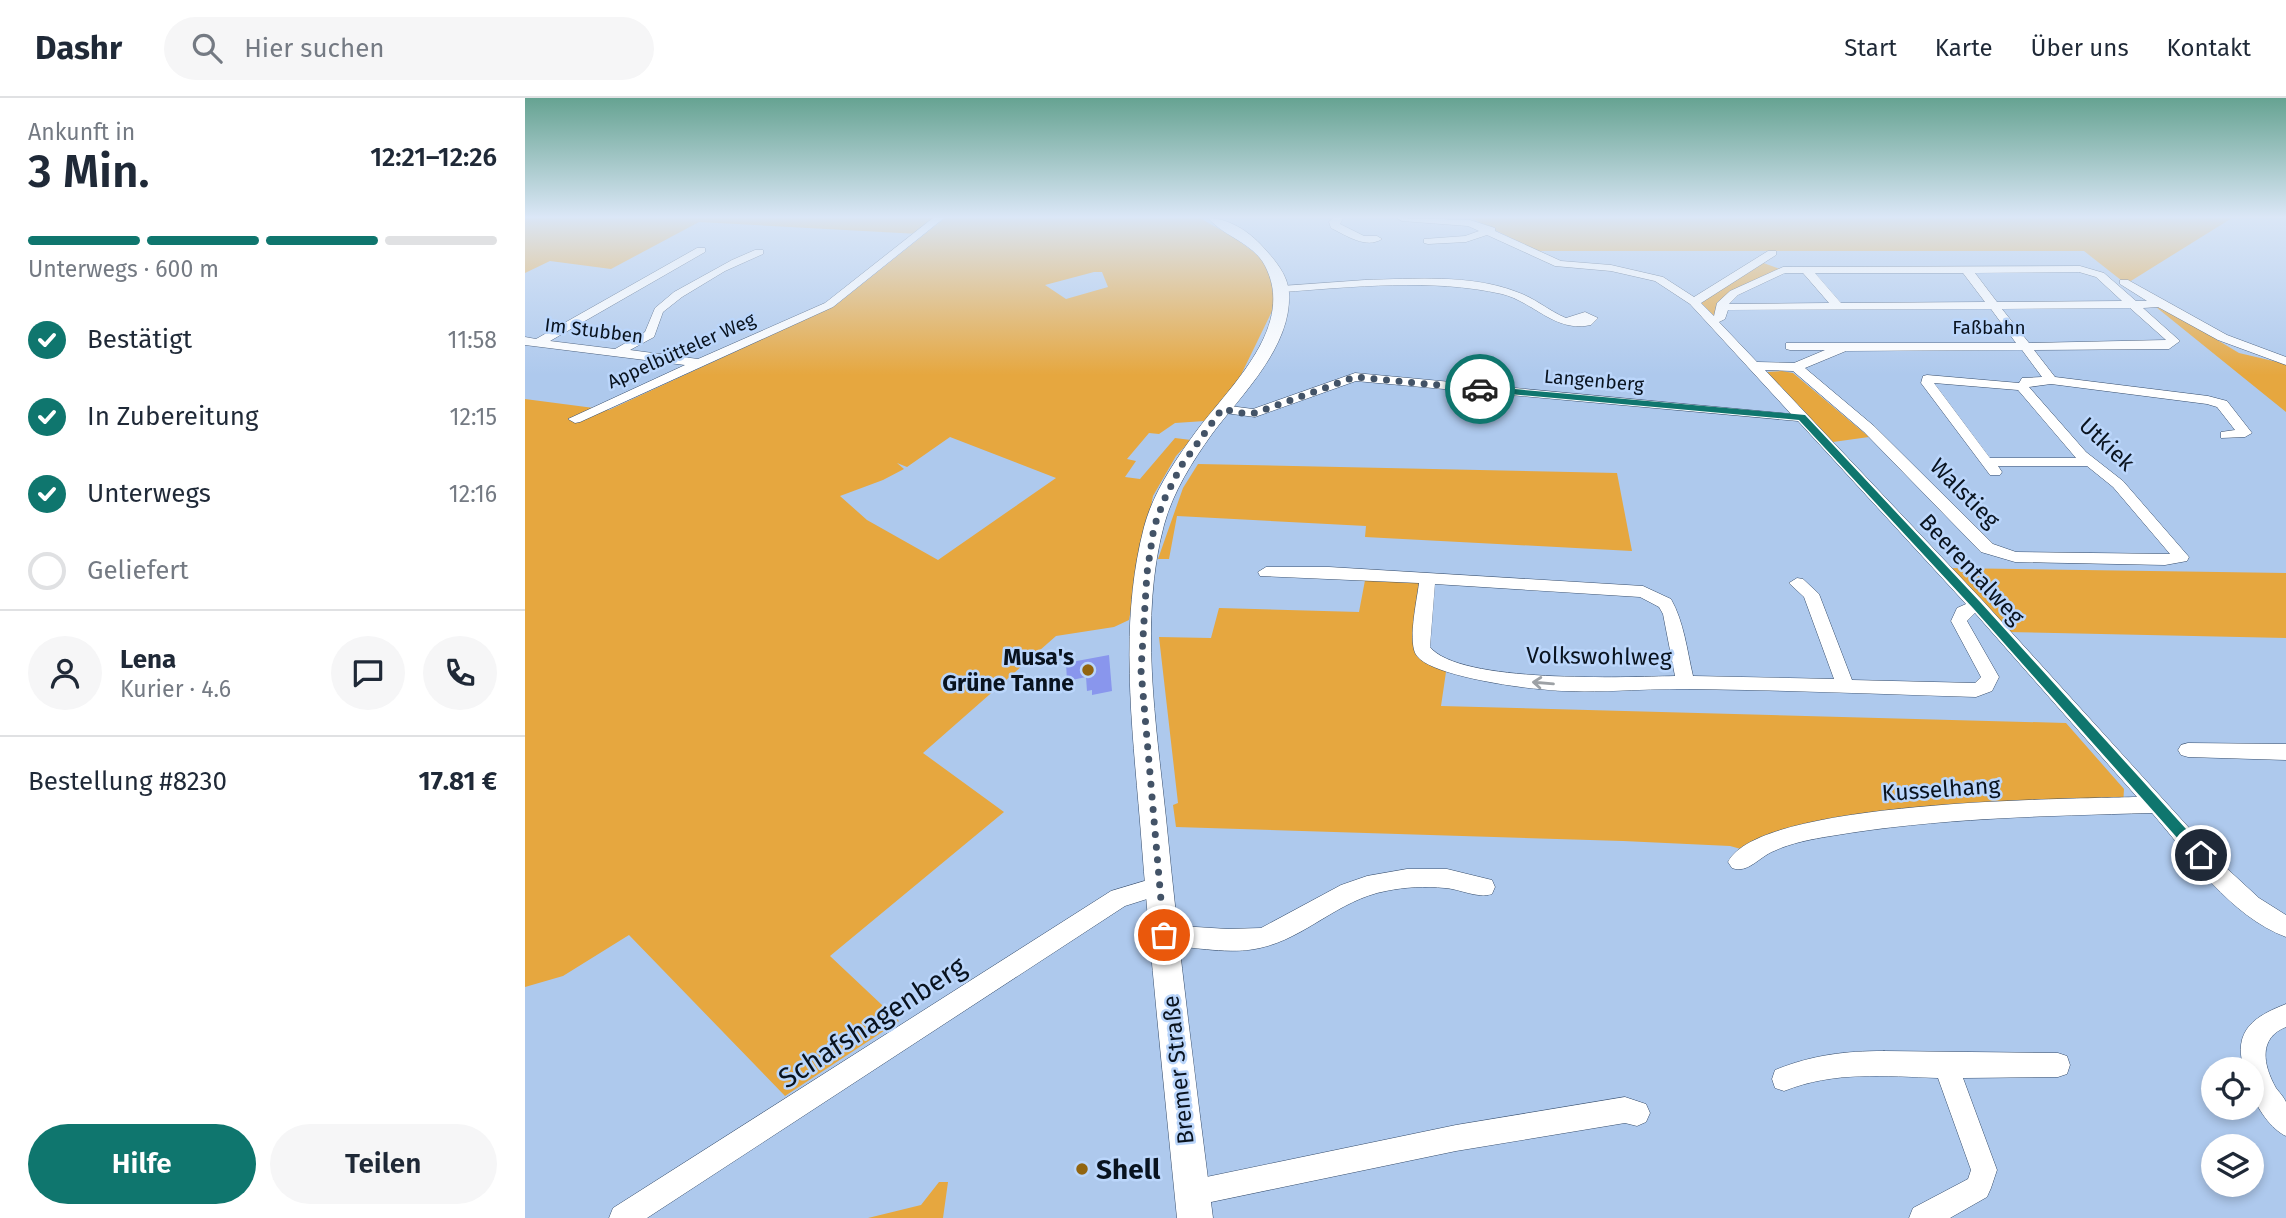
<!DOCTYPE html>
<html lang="de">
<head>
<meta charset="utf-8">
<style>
  body { margin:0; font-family:"Fira Sans",sans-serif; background:#f6f6f7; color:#1f2937; height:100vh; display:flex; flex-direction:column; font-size:26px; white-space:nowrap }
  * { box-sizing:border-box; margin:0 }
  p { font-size:23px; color:#747a83 }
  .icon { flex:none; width:38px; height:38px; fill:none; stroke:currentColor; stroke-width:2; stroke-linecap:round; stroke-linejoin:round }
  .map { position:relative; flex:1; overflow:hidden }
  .drawer { display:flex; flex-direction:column; background:#fff; width:525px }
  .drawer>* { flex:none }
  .fabs { position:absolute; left:1676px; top:959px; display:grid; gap:14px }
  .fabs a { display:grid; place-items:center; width:63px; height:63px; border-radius:50%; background:#fff; box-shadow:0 4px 10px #0003; font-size:35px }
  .pin { position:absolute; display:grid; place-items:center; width:60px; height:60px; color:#fff; margin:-30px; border:4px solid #fff; border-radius:50%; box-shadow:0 2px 7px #0007 }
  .courier { position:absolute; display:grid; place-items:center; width:70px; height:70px; margin:-35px; border:5px solid #0f766e; border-radius:50%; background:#fff; color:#222; box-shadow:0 2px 9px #0007 }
  .head em { font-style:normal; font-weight:600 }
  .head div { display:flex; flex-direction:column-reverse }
  .head { display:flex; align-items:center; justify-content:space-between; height:119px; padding:0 28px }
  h1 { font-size:46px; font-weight:600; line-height:52px }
  .bar { display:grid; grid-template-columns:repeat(4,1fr); gap:10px 7px; align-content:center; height:84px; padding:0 28px }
  .bar i { height:9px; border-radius:5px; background:#e0e1e3 }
  .bar .active { background:#0f766e }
  .bar p { grid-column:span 4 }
  .line { display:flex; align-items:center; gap:18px; padding:0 28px; border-top:2px solid #e0e1e3 }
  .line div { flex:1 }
  .round { display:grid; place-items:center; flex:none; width:74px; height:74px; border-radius:37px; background:#f6f6f7 }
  ol { padding:0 28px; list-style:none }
  li { display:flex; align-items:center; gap:21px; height:77px }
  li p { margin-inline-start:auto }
  li .icon { padding:7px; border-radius:50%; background:#0f766e; color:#fff; stroke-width:4 }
  li:last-child { color:#747a83 }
  li i { width:38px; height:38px; border:4px solid #e0e1e3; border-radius:50% }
  .primary-button { display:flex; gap:14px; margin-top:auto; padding:14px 28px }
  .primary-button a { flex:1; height:80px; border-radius:42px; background:#0f766e; color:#fff; font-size:28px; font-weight:600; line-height:80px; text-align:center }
  .primary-button a+a { background:#f6f6f7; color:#1f2937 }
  header { display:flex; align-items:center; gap:42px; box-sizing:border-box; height:98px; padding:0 35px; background:#fff; border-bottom:2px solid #e0e1e3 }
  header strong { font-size:33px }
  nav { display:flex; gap:38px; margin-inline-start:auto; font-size:24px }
  .search { width:490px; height:63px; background:#f6f6f7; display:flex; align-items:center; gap:18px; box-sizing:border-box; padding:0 24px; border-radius:38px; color:#747a83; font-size:26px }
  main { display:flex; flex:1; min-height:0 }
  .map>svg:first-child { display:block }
  .green { fill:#e6a73f; fill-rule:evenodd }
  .building { fill:#8996ed }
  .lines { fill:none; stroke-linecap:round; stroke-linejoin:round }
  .minor-casing { stroke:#364d6c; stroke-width:1 }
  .major-casing { stroke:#364d6c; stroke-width:1 }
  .minor { fill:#fff; fill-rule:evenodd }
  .major { fill:#fff; fill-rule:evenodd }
  .oneway { stroke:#9da1a5 }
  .route { fill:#0f766e }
  .done { stroke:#435367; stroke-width:7; stroke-dasharray:0 12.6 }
  .poi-dot { fill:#926510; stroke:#bbd6fb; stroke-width:2.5 }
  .labels { text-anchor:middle; stroke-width:5; stroke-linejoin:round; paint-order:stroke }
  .far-street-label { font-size:19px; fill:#09131f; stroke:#bbd6fb }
  .street-label { font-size:23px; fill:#09131f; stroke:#bbd6fb }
  .poi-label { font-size:23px; font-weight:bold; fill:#09131f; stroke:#bbd6fb; text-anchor:end }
  .near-street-label { font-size:28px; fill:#09131f; stroke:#bbd6fb }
  .near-poi-label { font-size:28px; font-weight:bold; fill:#09131f; stroke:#bbd6fb; text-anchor:start }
</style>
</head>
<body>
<header>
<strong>Dashr</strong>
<div class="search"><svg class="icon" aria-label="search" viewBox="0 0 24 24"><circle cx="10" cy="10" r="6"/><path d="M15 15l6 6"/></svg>Hier suchen</div>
<nav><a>Start</a><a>Karte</a><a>Über uns</a><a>Kontakt</a></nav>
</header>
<main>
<section class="drawer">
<div class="head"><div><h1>3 Min.</h1><p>Ankunft in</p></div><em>12:21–12:26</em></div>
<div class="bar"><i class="active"></i><i class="active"></i><i class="active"></i><i></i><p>Unterwegs · 600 m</p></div>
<ol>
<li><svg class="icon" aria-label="check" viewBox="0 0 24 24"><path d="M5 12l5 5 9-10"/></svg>Bestätigt<p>11:58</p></li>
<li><svg class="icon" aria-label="check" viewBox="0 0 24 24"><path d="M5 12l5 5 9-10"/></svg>In Zubereitung<p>12:15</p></li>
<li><svg class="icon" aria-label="check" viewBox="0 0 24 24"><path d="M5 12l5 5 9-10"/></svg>Unterwegs<p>12:16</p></li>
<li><i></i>Geliefert</li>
</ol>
<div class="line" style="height:126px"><a class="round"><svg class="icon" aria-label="person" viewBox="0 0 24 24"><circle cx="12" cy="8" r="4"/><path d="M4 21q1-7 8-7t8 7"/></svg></a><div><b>Lena</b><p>Kurier · 4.6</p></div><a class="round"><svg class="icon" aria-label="chat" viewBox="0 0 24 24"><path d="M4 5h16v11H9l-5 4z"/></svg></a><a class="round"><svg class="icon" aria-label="phone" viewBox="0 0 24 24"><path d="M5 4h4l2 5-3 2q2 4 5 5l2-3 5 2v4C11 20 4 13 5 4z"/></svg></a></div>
<div class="line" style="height:91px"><div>Bestellung #8230</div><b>17.81 €</b></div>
<div class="primary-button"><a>Hilfe</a><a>Teilen</a></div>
</section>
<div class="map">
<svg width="1761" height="1120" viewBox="0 0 1761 1120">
  <rect width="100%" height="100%" fill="#aec9ed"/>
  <!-- green -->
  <g class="green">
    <polygon points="0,120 414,120 394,136 174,124 86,171 25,163 0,175"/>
    <path d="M420,120h255l35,20 32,24 9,41 -38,78 -33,40 -30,2 -16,11 -10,-1 -22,26 9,2 -11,16 15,2 35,-41 16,2 -15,16 -23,40 -24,124 -15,7 -58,9 -133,117 81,59 -174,144 69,65 -114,75 -156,-161 -66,41 -38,11v-588l84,11 227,-105zM569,174h8l6,15 -42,12 -21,-14zM425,339l106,41 -118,82 -71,-40 -27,-24 43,-16 21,-11 -7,-6 10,4z"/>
    <polygon points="946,120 1707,120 1601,186 1559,153 1012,153"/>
    <polygon points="1233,163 1258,172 1209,195 1196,219 1187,219 1169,204"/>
    <polygon points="1631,209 1644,213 1714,255 1761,266 1761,314"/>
    <polygon points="1257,273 1268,275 1344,339 1308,344 1242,274"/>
    <polygon points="673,366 1092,375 1107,453 840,439 841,428 652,418 644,461 633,461 658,390"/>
    <polygon points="1424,470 1761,475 1761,540 1482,534"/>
    <polygon points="841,477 902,482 896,549 922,567 916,608 1541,625 1599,691 1598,708 1364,719 1223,753 1205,748 1098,743 651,729 648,707 653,705 634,539 686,540 694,510 834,514"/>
    <polygon points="414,1084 423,1084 418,1120 343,1120 396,1107"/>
  </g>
  <!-- building -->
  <polygon class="building" points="584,557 587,593 567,597 567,592 562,593 561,579 542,583 541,565"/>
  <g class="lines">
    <!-- minor casing -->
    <g class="minor-casing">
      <g id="minor">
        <polygon points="408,120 419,120 308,209 55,324 50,325 43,321 160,267 0,247 0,239 11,241 172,150 180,150 180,154 25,243 90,251 120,234 130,210 149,194 207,162 230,152 238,152 238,156 200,173 157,199 138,214 129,239 105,252 173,261 300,205"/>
        <path d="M808,120h10l-3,6 24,12h13l5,3c-16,10 -35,-3 -51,-11l-2,-6z"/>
        <path d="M872,120l73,2 25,8v3l66,30 50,4 52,12 31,20 74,-46h8v4l-75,48 13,13 3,-13 13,-12 53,-24 297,-1 24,7 32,28h11l-27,-17v-4h8l99,55 59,22v8l-68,-25 -60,-33 -15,1 37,33 -11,8 -135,1 21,27 153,19 19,5 25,32 -7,4 -24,1v-6l14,-2 -18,-23 -10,-3 -156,-20 -22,3 57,65 37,29 66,76 -2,4 -22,4 -150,-3 -34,-10 -117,-120 -71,-61 -28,-1 218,231 238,262 38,35 27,17v22c-56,-21 -96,-80 -134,-124 -108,3 -215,5 -321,23 -19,3 -40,7 -57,15 -15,6 -26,23 -42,17l-4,-6c30,-62 341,-63 409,-65l-162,-184 -8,8 32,56 -7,14 -16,6c-96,-3 -192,-7 -288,-8 -50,-1 -100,6 -149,0 -25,-2 -108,-14 -122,-33 -10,-12 0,-56 2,-73l-159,-7 -2,-4 8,-5h63l314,19 28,13c13,23 16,51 22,77l141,3 -30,-82 -15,-14 8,-5 6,1 16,15 33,86 123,3 6,-6 -30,-56 6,-13 9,-4 -168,-183 -442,-40 -101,36 -38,-5 -2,-3 7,-4 31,4 102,-36 436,41 -101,-110 -35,-23 -44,-10 -56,-5 -68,-31 -21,7 -38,2 -4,-1v-4l41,-3 14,-5 -11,-5 -66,-5zM1554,174l17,5 26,24 -125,1 -22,-29zM1260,175h18l26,30 -100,1 9,-9zM1290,175h148l22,29 -144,1zM1605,210l36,32 -137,3 -27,-34zM1466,211l25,34h-230v6l4,1h35l-31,13 -37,-1 -38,-40 6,-3 3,-9zM1497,252l20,27 -20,1 -3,5 -92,-8 -4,1 -2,7 69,92h10l2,-3 -4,-6h89l26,21 57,67 -154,-2 -23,-8 -119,-118 -69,-58 41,-17zM1409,285l84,7 58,68h-86zM910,486l205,13 19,10 4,7 12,62c-48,1 -216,8 -245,-29z"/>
        <path d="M840,182c48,-1 106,-6 152,12 18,6 32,19 49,26l19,-6 13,6 -7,7c-36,8 -57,-23 -89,-31 -71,-16 -148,-7 -220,-2l-6,-3 6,-3z"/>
        <polygon points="1663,645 1761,646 1761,662 1663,659 1656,657 1653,652 1656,647"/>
        <path d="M882,771h40l45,11 3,7 -3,7c-14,5 -32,-5 -47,-6 -20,-2 -40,-1 -59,3 -48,9 -80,47 -126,57 -30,7 -65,-1 -96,-3l-8,-3 -3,-7 3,-7 8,-3 64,4 33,-1 80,-43 26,-9z"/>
        <polygon points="633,779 641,781 644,788 641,795 600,808 122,1120 84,1120 88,1110 586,793"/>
        <path d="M1761,906v23c-28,11 -23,38 -10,61 3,4 8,9 10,14 0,9 0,24 0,34 -14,-6 -30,-28 -34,-44 -1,-7 0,-16 0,-23h-8c-12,-39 11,-53 42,-65z"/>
        <path d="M1359,953l174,2 9,3 3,9 -3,9 -9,3 -95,1 34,92 -6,18 -4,9 -37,21h-41l4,-10 55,-29 3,-9 -33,-92c-53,-2 -104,-7 -154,13l-9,-3 -3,-9 3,-9c37,-15 70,-19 109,-19z"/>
        <polygon points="1100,999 1121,1006 1125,1015 1121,1024 1112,1028 1100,1025 931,1053 667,1108 658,1104 654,1095 658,1086 667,1082 931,1027"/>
      </g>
    </g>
    <!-- major casing -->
    <g class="major-casing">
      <path id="major" d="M683,120c20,0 41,13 55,29 12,13 25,28 26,46 3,54 -48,102 -77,141 -20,28 -39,58 -48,91 -25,94 -8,198 2,293 13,134 30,267 47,400h-36c-13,-132 -27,-264 -37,-396 -8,-97 -21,-200 4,-295 9,-34 30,-65 51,-94 32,-44 99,-103 72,-163 -11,-27 -42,-32 -59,-52z"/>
    </g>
    <!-- minor -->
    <use href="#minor" class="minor"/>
    <!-- major -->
    <use href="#major" class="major"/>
  </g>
  <!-- one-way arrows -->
  <defs><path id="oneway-shaft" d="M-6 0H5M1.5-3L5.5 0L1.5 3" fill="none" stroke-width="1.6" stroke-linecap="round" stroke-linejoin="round" transform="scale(1.75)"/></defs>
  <use class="oneway" href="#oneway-shaft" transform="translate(1018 585) rotate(-175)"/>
  <!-- sky -->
  <linearGradient id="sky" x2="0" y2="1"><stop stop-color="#66a392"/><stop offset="0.43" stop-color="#dbe7f7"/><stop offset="1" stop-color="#dbe7f7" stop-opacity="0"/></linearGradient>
  <rect width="1761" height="277" fill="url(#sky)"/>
  <!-- route -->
  <polygon class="route" points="955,288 1280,317 1456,505 1681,753 1681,761 1671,761 1448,510 1274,322 952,293"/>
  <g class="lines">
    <!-- done -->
    <polyline class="done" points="639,837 616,572 622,475 629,429 639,402 656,368 697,311 722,316 730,315 830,279 955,291"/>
  </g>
  <!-- markers -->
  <g class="poi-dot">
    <circle cx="563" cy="572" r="7"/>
    <circle cx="557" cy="1071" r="7"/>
  </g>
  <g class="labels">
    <!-- far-street labels -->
    <g class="far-street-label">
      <text x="1464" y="236">Faßbahn</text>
      <text transform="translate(69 232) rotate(7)" y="7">Im Stubben</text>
      <text transform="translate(156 252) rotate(-24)" y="7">Appelbütteler Weg</text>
      <text transform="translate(1069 282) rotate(5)" y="7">Langenberg</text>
    </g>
    <!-- street labels -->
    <g class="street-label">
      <text transform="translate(1582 346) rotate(43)" y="8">Utkiek</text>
      <text transform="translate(1440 395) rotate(45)" y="8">Walstieg</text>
      <text transform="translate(1447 471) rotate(47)" y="8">Beerentalweg</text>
      <text transform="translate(1074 558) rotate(1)" y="8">Volkswohlweg</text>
      <text transform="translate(1416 691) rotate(-4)" y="8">Kusselhang</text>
      <text transform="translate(653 972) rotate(-96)" y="8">Bremer Straße</text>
    </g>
    <!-- poi labels -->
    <g class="poi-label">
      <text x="549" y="567">Musa's<tspan x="549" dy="26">Grüne Tanne</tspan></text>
    </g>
    <!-- near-street labels -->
    <g class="near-street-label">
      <text transform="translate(347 924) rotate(-33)" y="10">Schafshagenberg</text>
    </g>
    <!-- near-poi labels -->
    <g class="near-poi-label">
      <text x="571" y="1081">Shell</text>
    </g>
  </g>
</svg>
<div class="fabs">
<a><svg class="icon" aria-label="locate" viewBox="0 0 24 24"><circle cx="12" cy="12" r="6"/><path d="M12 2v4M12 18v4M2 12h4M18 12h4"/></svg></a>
<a><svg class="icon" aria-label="layers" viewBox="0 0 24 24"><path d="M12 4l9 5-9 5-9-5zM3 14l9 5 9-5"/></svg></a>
</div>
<div class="pin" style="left:639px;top:837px;background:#ea580c"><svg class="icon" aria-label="bag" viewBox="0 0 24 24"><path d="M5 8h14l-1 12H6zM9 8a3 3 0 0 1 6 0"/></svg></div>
<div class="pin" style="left:1676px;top:757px;background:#1f2937"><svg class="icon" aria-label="home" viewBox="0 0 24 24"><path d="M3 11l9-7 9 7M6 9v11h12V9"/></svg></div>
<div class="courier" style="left:955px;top:291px"><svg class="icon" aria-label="car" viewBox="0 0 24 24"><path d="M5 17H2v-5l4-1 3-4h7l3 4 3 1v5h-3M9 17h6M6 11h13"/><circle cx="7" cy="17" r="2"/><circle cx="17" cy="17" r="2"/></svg></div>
</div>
</main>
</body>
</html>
